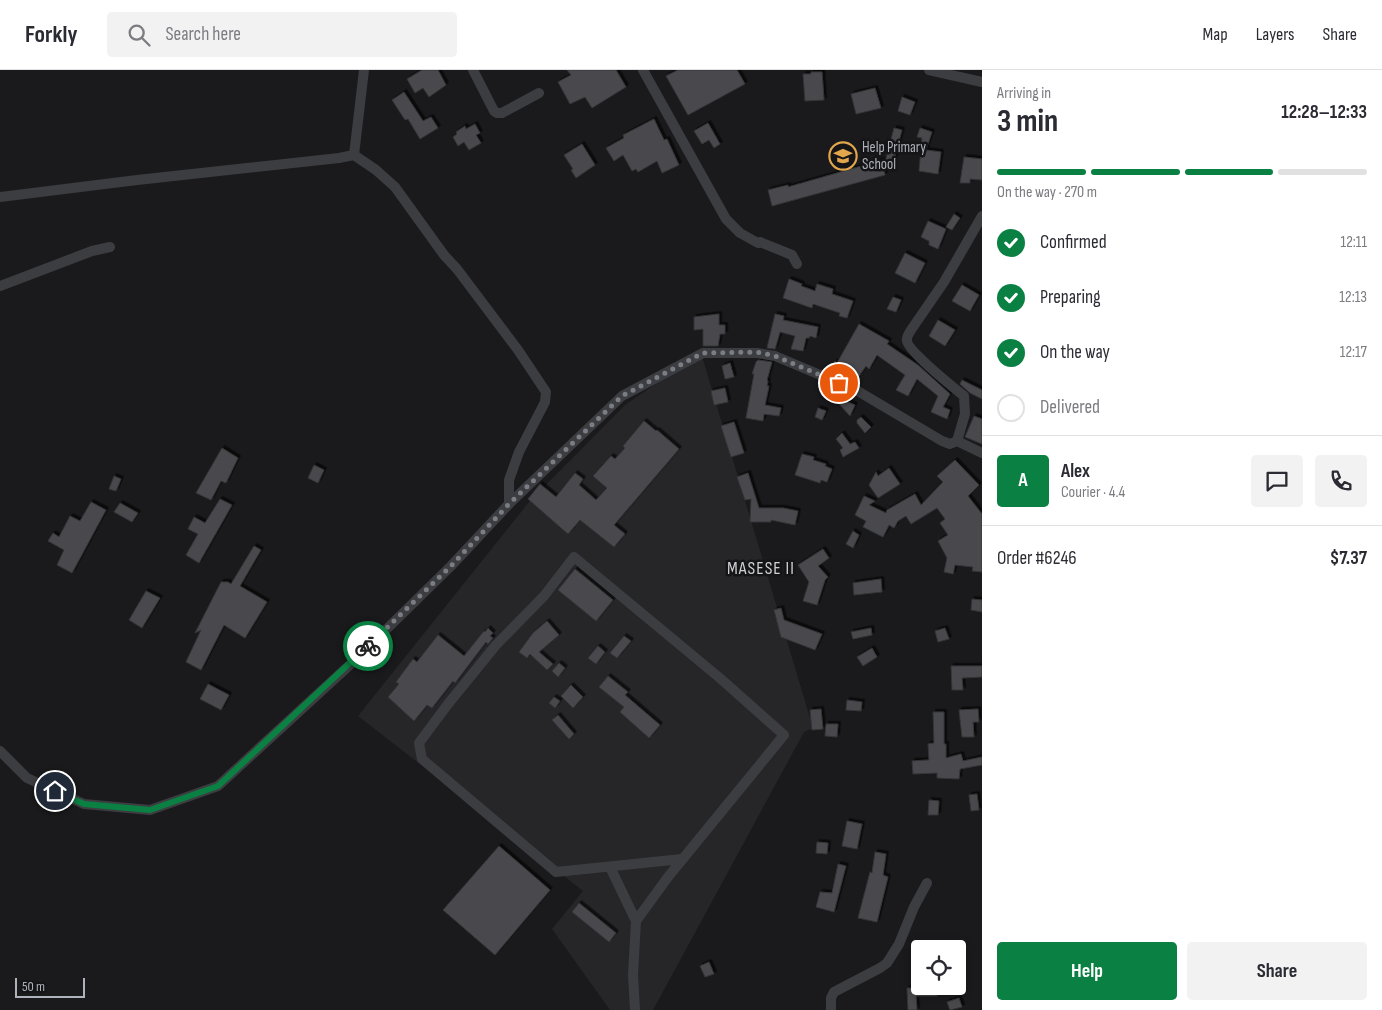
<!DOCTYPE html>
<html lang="en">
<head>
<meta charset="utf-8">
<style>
  body { margin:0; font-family:"Sofia Sans Condensed",sans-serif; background:#f2f2f3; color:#2b2b33; height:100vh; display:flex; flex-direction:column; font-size:19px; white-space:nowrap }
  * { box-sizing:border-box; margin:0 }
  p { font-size:16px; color:#7c7c81 }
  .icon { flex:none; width:28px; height:28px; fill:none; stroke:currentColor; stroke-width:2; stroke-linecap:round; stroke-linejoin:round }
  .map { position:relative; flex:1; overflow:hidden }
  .panel { display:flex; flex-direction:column; background:#fff; width:400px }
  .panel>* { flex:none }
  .fabs { position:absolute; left:911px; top:870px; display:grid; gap:10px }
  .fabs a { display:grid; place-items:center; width:55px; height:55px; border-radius:5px; background:#fff; box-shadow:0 2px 8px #0003; font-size:25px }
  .scale { position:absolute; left:15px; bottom:12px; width:70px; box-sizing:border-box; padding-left:5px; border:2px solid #aeb2ba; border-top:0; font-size:14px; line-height:18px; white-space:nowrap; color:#aeb2ba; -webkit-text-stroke:4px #151517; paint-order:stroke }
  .pin { position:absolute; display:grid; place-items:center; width:42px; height:42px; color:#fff; margin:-21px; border:2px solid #fff; border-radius:50%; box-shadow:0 1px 5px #0007 }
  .courier { position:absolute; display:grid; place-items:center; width:50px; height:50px; margin:-25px; border:4px solid #0b8043; border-radius:50%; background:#fff; color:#222; box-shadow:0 1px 6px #0007 }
  .headline em { font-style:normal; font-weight:700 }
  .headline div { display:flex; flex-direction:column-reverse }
  .headline { display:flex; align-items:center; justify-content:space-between; height:85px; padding:0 15px }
  h1 { font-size:32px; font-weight:700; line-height:38px }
  .bar { display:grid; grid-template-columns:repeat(4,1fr); gap:8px 5px; align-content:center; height:60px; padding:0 15px }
  .bar i { height:6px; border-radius:4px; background:#e1e1e2 }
  .bar .current { background:#0b8043 }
  .bar p { grid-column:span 4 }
  .line { display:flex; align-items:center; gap:12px; padding:0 15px; border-top:1px solid #e1e1e2 }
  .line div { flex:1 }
  .round { display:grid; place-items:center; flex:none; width:52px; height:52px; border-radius:5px; background:#f2f2f3 }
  ol { padding:0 15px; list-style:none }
  li { display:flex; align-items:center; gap:15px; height:55px }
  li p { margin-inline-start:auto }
  li .icon { padding:5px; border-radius:50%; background:#0b8043; color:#fff; stroke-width:4 }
  li:last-child { color:#7c7c81 }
  li i { width:28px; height:28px; border:2px solid #e1e1e2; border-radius:50% }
  .primary-button { display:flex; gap:10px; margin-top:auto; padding:10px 15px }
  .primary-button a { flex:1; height:58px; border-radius:5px; background:#0b8043; color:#fff; font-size:20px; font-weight:700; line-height:58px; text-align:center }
  .primary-button a+a { background:#f2f2f3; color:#2b2b33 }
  header { display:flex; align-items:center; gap:30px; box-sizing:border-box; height:70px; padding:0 25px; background:#fff; border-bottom:1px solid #e1e1e2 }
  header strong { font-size:24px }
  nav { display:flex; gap:28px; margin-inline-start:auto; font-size:18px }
  .search { width:350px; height:45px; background:#f2f2f3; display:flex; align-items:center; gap:12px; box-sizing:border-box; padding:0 18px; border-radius:5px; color:#7c7c81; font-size:19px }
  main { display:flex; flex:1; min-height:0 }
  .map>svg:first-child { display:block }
  .built { fill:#262629 }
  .building { fill:#494a4e; stroke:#343538; filter:url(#shadow) }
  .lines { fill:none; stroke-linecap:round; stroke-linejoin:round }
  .minor { stroke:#3c3d41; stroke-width:10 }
  .done { stroke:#7a7d83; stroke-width:5; stroke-dasharray:0 9 }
  .route { stroke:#0b8043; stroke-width:6 }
  .labels { text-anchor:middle; stroke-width:5; stroke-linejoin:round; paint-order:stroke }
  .poi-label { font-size:15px; fill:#aeb2ba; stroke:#151517; text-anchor:start }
  .quarter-label { font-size:18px; letter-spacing:1px; fill:#cfd1d7; stroke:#151517 }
</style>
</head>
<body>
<header>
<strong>Forkly</strong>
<div class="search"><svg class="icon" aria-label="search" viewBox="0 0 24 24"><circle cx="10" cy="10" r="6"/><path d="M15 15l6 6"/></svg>Search here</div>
<nav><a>Map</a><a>Layers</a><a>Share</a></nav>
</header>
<main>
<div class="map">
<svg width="982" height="940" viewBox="0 0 982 940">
  <defs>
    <filter id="shadow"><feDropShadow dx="2.5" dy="-2.5" stdDeviation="0" flood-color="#0009"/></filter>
  </defs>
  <rect width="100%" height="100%" fill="#1a1a1c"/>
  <!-- built -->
  <polygon class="built" points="701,283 813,658 804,662 653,940 610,940 552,859 583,821 358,646 529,432 625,335"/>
  <!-- building -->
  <g class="building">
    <polygon points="422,0 438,0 446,15 429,27 423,18 415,23 407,9"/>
    <polygon points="567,0 616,0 626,17 592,38 585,27 570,34 558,12 571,5"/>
    <polygon points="678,0 737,0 745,14 688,45 666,6"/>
    <polygon points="811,2 822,2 824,30 805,31 803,4 811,4"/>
    <polygon points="875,18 881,38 856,44 851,24"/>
    <polygon points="404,22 423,51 431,47 438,58 420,69 408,49 405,50 392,30"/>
    <polygon points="902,27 915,32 910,45 898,41"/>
    <polygon points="654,49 664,70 667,69 679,95 662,103 657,91 638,102 636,99 632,101 623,85 614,91 606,78 624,68 623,65"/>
    <polygon points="708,53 720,74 714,78 709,70 702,74 694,61"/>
    <polygon points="475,54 480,63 476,65 481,73 469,80 464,72 458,76 453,67 457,64 456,62 465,56 466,59"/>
    <polygon points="894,58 902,60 892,98 884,100 885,105 772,136 768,120 788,115 788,117 886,89"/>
    <polygon points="920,58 932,62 926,80 941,82 938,104 919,101 922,68 917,67"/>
    <polygon points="582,74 595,95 576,108 571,100 573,99 564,85"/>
    <polygon points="964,87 982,89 982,110 970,109 970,113 960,113"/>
    <polygon points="954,144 960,148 952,160 946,157"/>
    <polygon points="928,151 946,159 938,179 929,175 929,171 921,167"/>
    <polygon points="905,183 925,193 915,213 895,203"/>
    <polygon points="789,209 802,214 801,216 815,221 817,214 833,219 832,224 853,231 847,248 839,246 840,243 813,234 812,238 783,228"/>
    <polygon points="962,215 979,225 970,241 952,231"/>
    <polygon points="893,227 901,230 896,242 887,239"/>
    <polygon points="719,244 719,255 725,255 725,264 720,264 718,276 703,276 703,259 694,260 694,247"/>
    <polygon points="775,244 784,246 783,250 818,257 816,268 810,266 809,268 806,268 803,281 791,279 795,266 780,262 775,279 767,278"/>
    <polygon points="938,250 955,260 945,276 929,266"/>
    <polygon points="859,254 889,271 887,274 918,295 950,324 943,337 950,340 947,349 931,342 938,326 917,309 908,326 896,320 905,305 877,285 869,299 866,296 859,306 857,305 856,308 844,301 842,305 832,299 835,291 837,293"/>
    <polygon points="758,290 772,292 767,310 768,311 767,316 769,316 765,335 781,338 779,346 764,344 763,351 746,348 754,304 752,304 756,292"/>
    <polygon points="730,293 734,307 725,309 722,296"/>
    <polygon points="962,310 982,320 982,329 970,323 960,314"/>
    <polygon points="725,318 728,332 714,335 711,321"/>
    <polygon points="831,325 855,335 850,346"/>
    <polygon points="818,338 826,341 822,350 815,347"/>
    <polygon points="974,346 982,349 982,374 965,367"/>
    <polygon points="861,347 871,357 865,363 857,353 857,350"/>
    <polygon points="644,351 656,361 657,360 679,379 614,455 625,464 614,477 580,450 568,464 528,429 540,414 556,427 575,403 583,409 579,415 596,430 607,418 593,406 611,386 615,389 625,378 623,376"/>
    <polygon points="734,352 744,383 731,387 721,356"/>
    <polygon points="842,363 850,374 855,372 859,378 843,387 840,380 843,378 836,369"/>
    <polygon points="222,378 238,388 226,413 221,411 211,430 196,423"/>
    <polygon points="802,384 814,387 813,390 826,394 825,396 832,399 827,412 821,410 820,413 795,405"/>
    <polygon points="955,390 979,415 968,426 982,444 982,502 972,501 973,497 955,495 953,504 944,502 947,488 938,471 948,465 940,453 945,449 937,438 911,454 906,446 898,451 894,458 889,455 883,467 863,457 866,451 855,445 864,426 875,431 869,435 886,443 887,440 915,424 921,435 943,412 937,406"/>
    <polygon points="314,395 324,400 318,413 308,408"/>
    <polygon points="889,398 900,414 878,428 869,415 876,402 878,406"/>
    <polygon points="748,403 759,438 783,438 798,441 795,455 771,450 771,452 750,452 751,429 745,430 737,407"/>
    <polygon points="114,406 121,409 116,421 109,419"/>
    <polygon points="220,429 232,435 199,493 186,485 198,464 188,459 194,447 205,453"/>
    <polygon points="91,432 106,440 72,503 57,495 64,480 48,471 53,463 59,467 70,446 80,451"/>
    <polygon points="120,433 138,443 132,452 114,442"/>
    <polygon points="853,461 859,465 853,478 846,474"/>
    <polygon points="254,476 261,480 240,516 267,532 245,568 224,555 201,600 186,592 201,560 195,563 221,512 228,512 231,514"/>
    <polygon points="823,479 829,488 818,496 828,507 825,510 817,535 803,531 809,512 798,495"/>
    <polygon points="575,499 613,530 596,551 558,520"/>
    <polygon points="881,509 882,522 854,525 853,513"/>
    <polygon points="146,521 160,528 142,558 129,550"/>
    <polygon points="972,529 982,530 982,542 971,540"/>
    <polygon points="781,538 784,550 822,564 815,580 781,567 774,540"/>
    <polygon points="547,551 559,565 539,582 553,594 547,600 530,584 527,588 519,582 533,563"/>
    <polygon points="488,558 493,563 490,566 493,568 488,574 486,572 455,613 453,611 432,638 427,635 414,651 388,627 399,614 396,612 413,589 417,592 438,565 464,586 484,561 485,562"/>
    <polygon points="871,558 872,565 853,569 851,562"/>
    <polygon points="945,558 949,569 938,572 935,561"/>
    <polygon points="624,566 631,571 617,588 610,583"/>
    <polygon points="598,576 605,582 596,594 588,588"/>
    <polygon points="872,578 877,587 863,596 857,587"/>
    <polygon points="559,593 565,598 558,607 552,601"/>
    <polygon points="951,596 982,596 982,607 962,608 963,620 952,620"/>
    <polygon points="608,606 628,622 625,625 660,655 649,668 620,642 624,637 599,617"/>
    <polygon points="208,614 229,625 221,640 200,629"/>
    <polygon points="571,615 583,627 573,638 561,626"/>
    <polygon points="554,627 560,631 555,638 549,633"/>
    <polygon points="847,630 862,632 861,641 846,640"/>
    <polygon points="821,639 823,659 812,660 810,640"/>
    <polygon points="978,639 979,652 973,652 974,667 962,667 959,640"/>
    <polygon points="933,642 944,642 944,674 946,674 946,688 961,684 963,691 982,687 982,695 960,699 959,709 937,708 937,703 913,704 912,691 929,690 928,674 934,673"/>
    <polygon points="558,645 574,664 569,669 552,650"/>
    <polygon points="826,654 838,654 837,667 825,666"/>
    <polygon points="977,724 979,740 971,741 969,725"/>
    <polygon points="929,730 939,731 938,745 928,745"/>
    <polygon points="847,751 862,754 857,779 842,776"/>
    <polygon points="817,772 828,773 827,784 816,783"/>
    <polygon points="499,776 550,820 495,885 443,840"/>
    <polygon points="875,782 886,784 883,805 888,807 877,852 858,848 870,802 872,803"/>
    <polygon points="838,794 846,796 834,842 816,837 820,822 832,823"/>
    <polygon points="579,833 616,863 609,872 572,842"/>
    <polygon points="709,892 714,904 705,907 700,896"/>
    <polygon points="929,916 937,916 937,926 916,926 917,940 908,940 907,918 929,918"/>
    <polygon points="959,928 962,937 950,940 947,932"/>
  </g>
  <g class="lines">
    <!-- minor -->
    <g class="minor">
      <polyline points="473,0 494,41 497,43 502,43 539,23"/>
      <polyline points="643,0 726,149 740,163 758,173 760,172 792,185 797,194"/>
      <polyline points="929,0 982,12"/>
      <polyline points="354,85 376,100 395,117 444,185 457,199 518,280 546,322 545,332 519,382 509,410 509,434"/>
      <polyline points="0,127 137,110 339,88 354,85 364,0"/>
      <path d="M982,146l-38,66 -33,48c-2,4 -5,7 -4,11 1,10 47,47 57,55l1,18 -8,27 25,12"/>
      <polyline points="0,216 92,181 110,177"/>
      <polyline points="0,681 27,708 84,734 150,740 218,716 354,591 451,496 509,434 622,326 703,283 757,283 775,286 856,320 942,371 950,374 957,371"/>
      <polyline points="610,797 636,851"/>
      <polyline points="635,940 633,905 636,851 668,807 784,665 721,609 574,487 544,526 496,575 448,634 419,673 422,689 556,802 682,789"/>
      <polyline points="831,940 831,928 834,922 880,898 887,893 899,874 914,837 927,813"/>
    </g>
  </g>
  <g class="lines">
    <!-- done -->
    <polyline class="done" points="368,576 451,496 509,434 622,326 703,283 757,282 775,286 839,313"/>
    <!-- route -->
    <polyline class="route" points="55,721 84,734 150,740 218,716 368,576"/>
  </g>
  <!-- icons -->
  <defs>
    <g id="school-ring" transform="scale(1.4375)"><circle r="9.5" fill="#151517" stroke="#e2a74d" stroke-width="1.5"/><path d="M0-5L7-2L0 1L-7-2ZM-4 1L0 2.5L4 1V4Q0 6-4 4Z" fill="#e2a74d"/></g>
  </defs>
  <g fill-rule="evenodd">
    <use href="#school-ring" x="843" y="86"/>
  </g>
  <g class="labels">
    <!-- poi labels -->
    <g class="poi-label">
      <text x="862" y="82">Help Primary<tspan x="862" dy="17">School</tspan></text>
    </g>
    <!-- quarter labels -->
    <g class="quarter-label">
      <text x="761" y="504">MASESE II</text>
    </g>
  </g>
</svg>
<div class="fabs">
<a><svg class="icon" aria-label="locate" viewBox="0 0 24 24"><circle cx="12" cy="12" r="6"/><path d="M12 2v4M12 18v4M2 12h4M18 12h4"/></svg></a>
</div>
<div class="scale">50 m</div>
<div class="pin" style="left:839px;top:313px;background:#ea580c"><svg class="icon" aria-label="bag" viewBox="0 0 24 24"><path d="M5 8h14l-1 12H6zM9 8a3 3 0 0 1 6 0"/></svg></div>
<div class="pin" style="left:55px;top:721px;background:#1f2937"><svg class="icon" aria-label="home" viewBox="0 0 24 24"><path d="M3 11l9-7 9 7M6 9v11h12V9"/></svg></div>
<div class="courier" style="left:368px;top:576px"><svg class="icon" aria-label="bike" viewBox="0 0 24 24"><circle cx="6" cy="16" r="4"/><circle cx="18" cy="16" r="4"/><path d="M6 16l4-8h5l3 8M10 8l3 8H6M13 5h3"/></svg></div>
</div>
<section class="panel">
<div class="headline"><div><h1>3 min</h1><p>Arriving in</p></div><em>12:28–12:33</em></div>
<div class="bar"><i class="current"></i><i class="current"></i><i class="current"></i><i></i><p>On the way · 270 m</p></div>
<ol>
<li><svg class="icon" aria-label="check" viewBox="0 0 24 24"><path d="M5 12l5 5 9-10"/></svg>Confirmed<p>12:11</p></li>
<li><svg class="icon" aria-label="check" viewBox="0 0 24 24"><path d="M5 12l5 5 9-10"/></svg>Preparing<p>12:13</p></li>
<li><svg class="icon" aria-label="check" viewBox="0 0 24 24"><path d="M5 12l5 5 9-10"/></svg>On the way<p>12:17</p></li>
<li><i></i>Delivered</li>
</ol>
<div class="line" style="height:90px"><b class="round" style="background:#0b8043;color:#fff">A</b><div><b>Alex</b><p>Courier · 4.4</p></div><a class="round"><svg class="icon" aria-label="chat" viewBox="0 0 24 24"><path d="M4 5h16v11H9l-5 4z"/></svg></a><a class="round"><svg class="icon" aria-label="phone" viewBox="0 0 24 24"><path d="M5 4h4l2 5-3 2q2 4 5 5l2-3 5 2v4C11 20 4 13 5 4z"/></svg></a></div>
<div class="line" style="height:65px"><div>Order #6246</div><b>$7.37</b></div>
<div class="primary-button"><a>Help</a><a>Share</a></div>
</section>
</main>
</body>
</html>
